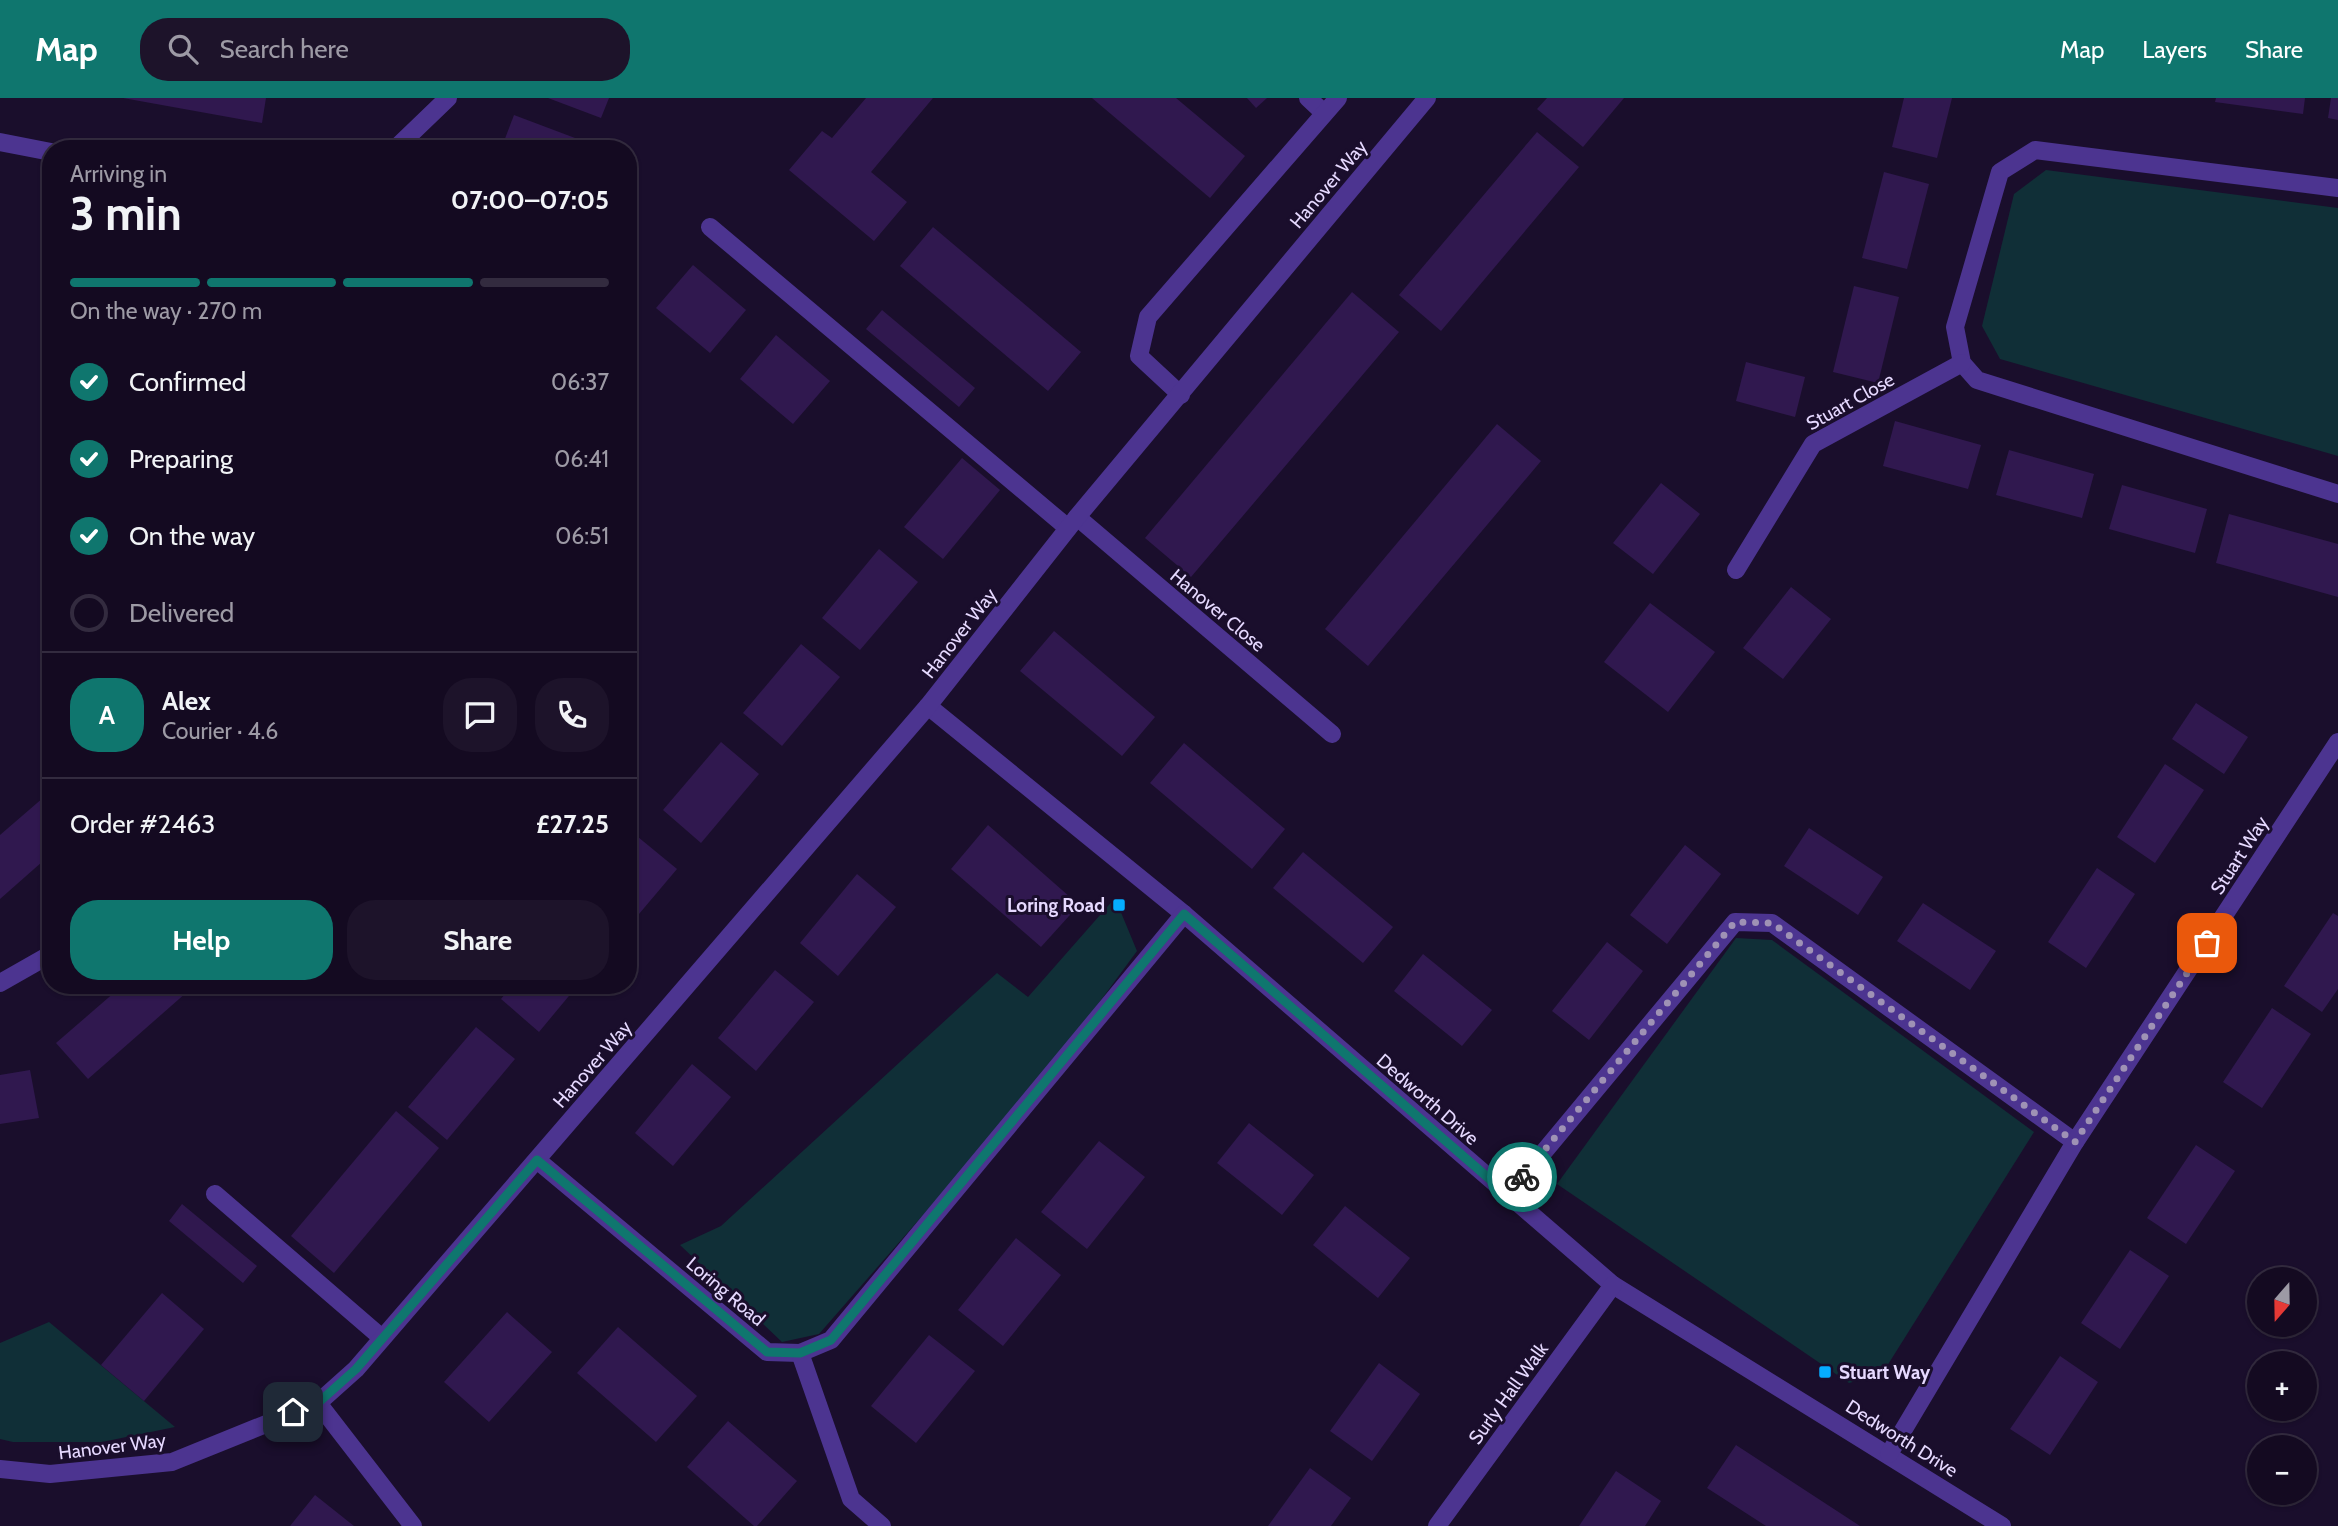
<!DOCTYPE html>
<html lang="en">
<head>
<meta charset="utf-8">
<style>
  body { margin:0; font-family:Cabin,sans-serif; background:#1d132a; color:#f1f3f6; height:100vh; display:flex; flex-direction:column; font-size:26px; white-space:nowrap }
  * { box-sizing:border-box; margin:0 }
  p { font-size:23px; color:#9d9aa5 }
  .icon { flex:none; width:38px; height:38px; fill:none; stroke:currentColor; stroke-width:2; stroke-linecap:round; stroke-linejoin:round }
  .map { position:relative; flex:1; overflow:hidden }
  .panel { position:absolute; left:42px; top:42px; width:595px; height:854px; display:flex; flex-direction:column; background:#140a21; border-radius:28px; box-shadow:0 2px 5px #0004,0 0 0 2px #332b3f }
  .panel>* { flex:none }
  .needle { width:46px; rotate:200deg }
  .controls { position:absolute; left:2247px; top:1169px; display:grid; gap:14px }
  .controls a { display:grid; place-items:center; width:70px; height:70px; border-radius:50%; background:#140a21; box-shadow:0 2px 5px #0004,0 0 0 2px #332b3f; font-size:35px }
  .pin { position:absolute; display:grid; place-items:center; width:60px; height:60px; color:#fff; margin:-30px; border-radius:14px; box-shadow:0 4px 10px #0006 }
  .courier { position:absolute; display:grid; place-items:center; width:70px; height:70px; margin:-35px; border:5px solid #0f766e; border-radius:50%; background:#fff; color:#222; box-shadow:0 2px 9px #0007 }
  .summary em { font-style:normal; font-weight:700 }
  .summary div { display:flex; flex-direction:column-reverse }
  .summary { display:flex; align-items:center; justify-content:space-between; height:119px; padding:0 28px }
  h1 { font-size:46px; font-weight:700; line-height:52px }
  .bar { display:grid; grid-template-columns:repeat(4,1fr); gap:10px 7px; align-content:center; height:84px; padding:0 28px }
  .bar i { height:9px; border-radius:5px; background:#332b3f }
  .bar .on { background:#0f766e }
  .bar p { grid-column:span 4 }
  .line { display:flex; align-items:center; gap:18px; padding:0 28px; border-top:2px solid #332b3f }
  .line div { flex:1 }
  .round { display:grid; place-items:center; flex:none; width:74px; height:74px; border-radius:28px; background:#1d132a }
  ol { padding:0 28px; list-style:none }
  li { display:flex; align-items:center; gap:21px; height:77px }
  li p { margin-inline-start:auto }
  li .icon { padding:7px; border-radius:50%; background:#0f766e; color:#fff; stroke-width:4 }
  li:last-child { color:#9d9aa5 }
  li i { width:38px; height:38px; border:4px solid #332b3f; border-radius:50% }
  .button { display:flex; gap:14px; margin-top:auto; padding:14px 28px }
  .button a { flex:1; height:80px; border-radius:28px; background:#0f766e; color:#fff; font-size:28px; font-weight:700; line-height:80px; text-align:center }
  .button a+a { background:#1d132a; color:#f1f3f6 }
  header { display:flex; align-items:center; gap:42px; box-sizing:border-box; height:98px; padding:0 35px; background:#0f766e; color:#fff }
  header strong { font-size:33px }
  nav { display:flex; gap:38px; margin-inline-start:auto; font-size:24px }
  .search { width:490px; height:63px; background:#1d132a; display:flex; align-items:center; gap:18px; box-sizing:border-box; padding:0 24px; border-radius:28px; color:#9d9aa5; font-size:26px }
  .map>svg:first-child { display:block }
  .green { fill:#102f37 }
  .building { fill:#30184f }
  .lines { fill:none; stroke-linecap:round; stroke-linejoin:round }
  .service { stroke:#4c3490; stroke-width:18 }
  .minor { stroke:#4c3490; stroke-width:18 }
  .done { stroke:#9f92b5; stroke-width:7; stroke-dasharray:0 12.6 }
  .route { stroke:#0f766e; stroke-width:9 }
  .poi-dot { fill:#05adff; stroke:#1a0e2c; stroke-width:2.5 }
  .labels { text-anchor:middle; stroke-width:6; stroke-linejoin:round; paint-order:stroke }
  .street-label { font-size:19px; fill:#e6d9ff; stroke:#1a0e2c }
  .poi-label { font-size:19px; font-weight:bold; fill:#e6d9ff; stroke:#1a0e2c; text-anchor:end }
</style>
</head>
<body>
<header>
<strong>Map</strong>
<div class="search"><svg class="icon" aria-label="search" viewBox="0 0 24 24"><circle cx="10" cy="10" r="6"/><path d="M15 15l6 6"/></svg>Search here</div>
<nav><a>Map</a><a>Layers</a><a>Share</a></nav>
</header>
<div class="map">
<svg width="2338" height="1428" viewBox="0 0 2338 1428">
  <rect width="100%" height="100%" fill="#1a0e2c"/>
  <!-- green -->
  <g class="green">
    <polygon points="2046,72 2338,110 2338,358 2000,261 1982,228 2014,96"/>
    <polygon points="1115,800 1137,853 1048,974 819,1236 782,1244 680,1147 721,1128 997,875 1028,899"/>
    <polygon points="1736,840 1772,842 2034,1034 1882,1276 1849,1285 1557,1086"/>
    <polygon points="49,1224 175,1329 102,1344 13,1344 0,1341 0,1245"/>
  </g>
  <!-- building -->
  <g class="building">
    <polygon points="123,0 266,0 262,25"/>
    <polygon points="548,0 609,0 601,20"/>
    <polygon points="866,0 933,0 871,74 907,104 874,143 789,72 822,33 832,40"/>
    <polygon points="1092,0 1176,0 1245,58 1210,100"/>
    <polygon points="1247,0 1267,0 1256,10"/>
    <polygon points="1547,0 1624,0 1583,49 1537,11"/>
    <polygon points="1904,0 1952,0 1937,60 1892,49"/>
    <polygon points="2216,0 2305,0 2303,16 2215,4"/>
    <polygon points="2331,0 2338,0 2338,22 2328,20"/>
    <polygon points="514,17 575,40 571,51 501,51"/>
    <polygon points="1537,34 1579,69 1441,233 1399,197"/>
    <polygon points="1884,74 1929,86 1907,171 1862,160"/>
    <polygon points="933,129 1081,254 1048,293 900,168"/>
    <polygon points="693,167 746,212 710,255 656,210"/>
    <polygon points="1854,188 1899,199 1878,285 1833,274"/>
    <polygon points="1352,194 1399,234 1191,479 1145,440"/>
    <polygon points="882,212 975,290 959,309 866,231"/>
    <polygon points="776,237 830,283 793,326 740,281"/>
    <polygon points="1746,264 1805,279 1795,319 1736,303"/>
    <polygon points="1895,323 1981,347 1968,391 1883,368"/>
    <polygon points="1497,326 1541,363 1368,568 1325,531"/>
    <polygon points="2009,352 2094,376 2082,420 1996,397"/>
    <polygon points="962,360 1000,392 943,461 904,429"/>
    <polygon points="1661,385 1700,416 1653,476 1613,445"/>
    <polygon points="2122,387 2207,411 2195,455 2109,431"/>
    <polygon points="2229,416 2338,446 2338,499 2216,465"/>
    <polygon points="879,451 918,484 860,552 822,520"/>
    <polygon points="1791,489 1831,521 1783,581 1743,550"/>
    <polygon points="1650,505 1715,554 1668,614 1604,564"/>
    <polygon points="1054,533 1155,619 1122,658 1020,573"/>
    <polygon points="801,546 840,579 782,648 743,615"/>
    <polygon points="2196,605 2248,639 2224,676 2172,641"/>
    <polygon points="721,644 759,676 701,745 663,712"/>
    <polygon points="1184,645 1285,731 1252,771 1150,685"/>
    <polygon points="2165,666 2204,692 2155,765 2117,739"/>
    <polygon points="51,693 51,756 0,801 0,737"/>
    <polygon points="988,727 1079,807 1041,849 951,771"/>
    <polygon points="1809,730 1883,779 1858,817 1784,768"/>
    <polygon points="638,739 677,771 628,829 628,751"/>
    <polygon points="1685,747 1721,776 1667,846 1630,817"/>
    <polygon points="1303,754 1393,829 1363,865 1273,790"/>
    <polygon points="2097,770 2135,796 2086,870 2048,844"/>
    <polygon points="857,776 896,809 838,878 800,845"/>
    <polygon points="1923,805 1996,853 1970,892 1897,843"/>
    <polygon points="2333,815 2338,818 2338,891 2322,914 2284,888"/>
    <polygon points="1607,844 1643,873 1589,942 1552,913"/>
    <polygon points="1423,856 1492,912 1462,948 1394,893"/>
    <polygon points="775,872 814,904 756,973 718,940"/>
    <polygon points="123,887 195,887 88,981 56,945"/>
    <polygon points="512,887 578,887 539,934 501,901"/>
    <polygon points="2272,910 2311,936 2262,1010 2223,984"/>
    <polygon points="476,929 515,961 447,1042 408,1009"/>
    <polygon points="692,966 731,999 673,1068 635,1035"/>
    <polygon points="30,972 39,1020 0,1026 0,977"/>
    <polygon points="396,1013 439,1050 334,1175 291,1138"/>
    <polygon points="1249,1025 1314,1077 1282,1117 1217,1065"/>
    <polygon points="1099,1043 1145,1079 1087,1151 1041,1114"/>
    <polygon points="2196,1047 2235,1073 2186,1146 2147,1120"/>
    <polygon points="182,1106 257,1168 243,1185 169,1123"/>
    <polygon points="1345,1108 1410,1160 1378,1200 1313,1147"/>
    <polygon points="1016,1140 1061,1177 1003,1248 958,1212"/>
    <polygon points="2130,1152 2169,1178 2120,1251 2081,1225"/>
    <polygon points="162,1195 204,1231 144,1303 101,1267"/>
    <polygon points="507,1214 552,1254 489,1324 444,1284"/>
    <polygon points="618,1229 697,1298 656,1344 577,1275"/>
    <polygon points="929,1237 975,1273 916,1345 871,1308"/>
    <polygon points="2060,1258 2098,1284 2050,1357 2010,1331"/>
    <polygon points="1379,1265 1420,1296 1372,1363 1330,1333"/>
    <polygon points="728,1323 797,1383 757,1428 754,1428 687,1369"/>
    <polygon points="1736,1347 1860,1428 1766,1428 1707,1390"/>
    <polygon points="1310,1370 1351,1400 1331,1428 1268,1428"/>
    <polygon points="1616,1373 1661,1403 1645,1428 1579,1428"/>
    <polygon points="315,1397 354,1428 290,1428"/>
  </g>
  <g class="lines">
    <!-- service -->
    <g class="service">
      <polyline points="710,129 1068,430"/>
      <polyline points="215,1096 382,1240"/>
      <polyline points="1508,1097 1735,824 1772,825 2075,1044"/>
      <polyline points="318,1305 413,1428"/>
    </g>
    <!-- minor -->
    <g class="minor">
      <polyline points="1308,0 1324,15"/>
      <polyline points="0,44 51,54"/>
      <polyline points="395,51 448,0"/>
      <polyline points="2338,90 2035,52 2000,74 1955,229 1962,265 1977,282 2338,396"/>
      <polyline points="1181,297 1139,258 1148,219 1338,0"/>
      <polyline points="1077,419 1332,636"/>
      <polyline points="1736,472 1813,346 1962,265"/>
      <polyline points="928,608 1184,816 1613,1187 2002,1428"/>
      <polyline points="0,885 51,856"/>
      <polyline points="537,1062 767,1254 800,1255 831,1242 1184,816"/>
      <polyline points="800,1255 851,1401 882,1428"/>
      <polyline points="1889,1356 2075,1044 2338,644"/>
      <polyline points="0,1371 50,1376 172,1364 318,1305 356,1271 928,608 1077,419 1427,0"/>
      <polyline points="1437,1428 1613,1187"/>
    </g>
  </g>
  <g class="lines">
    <!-- done -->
    <polyline class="done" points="1522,1079 1735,824 1772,825 2075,1044 2207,845"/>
    <!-- route -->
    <polyline class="route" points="293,1314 318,1305 356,1271 537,1062 767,1254 800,1255 831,1242 1184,816 1508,1097 1522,1079"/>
  </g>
  <!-- markers -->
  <g class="poi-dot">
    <rect x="1112" y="800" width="14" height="14" rx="3.5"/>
    <rect x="1818" y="1267" width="14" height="14" rx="3.5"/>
  </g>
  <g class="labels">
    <!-- street labels -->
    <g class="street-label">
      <text transform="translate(1328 86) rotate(-50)" y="7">Hanover Way</text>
      <text transform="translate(1850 303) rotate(-29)" y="7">Stuart Close</text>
      <text transform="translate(1218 512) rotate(40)" y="7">Hanover Close</text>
      <text transform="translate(959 535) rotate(-52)" y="7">Hanover Way</text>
      <text transform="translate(2239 757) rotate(-57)" y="7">Stuart Way</text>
      <text transform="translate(592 966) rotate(-49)" y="7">Hanover Way</text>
      <text transform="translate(1428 1001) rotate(41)" y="7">Dedworth Drive</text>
      <text transform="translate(726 1193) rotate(40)" y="7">Loring Road</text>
      <text transform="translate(1508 1295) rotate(-54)" y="7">Surly Hall Walk</text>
      <text transform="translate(1902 1340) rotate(32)" y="7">Dedworth Drive</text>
      <text transform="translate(112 1348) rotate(-7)" y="7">Hanover Way</text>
    </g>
    <!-- poi labels -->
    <g class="poi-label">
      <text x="1105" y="814">Loring Road</text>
      <text x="1839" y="1281" text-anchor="start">Stuart Way</text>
    </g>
  </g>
</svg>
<div class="controls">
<a><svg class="needle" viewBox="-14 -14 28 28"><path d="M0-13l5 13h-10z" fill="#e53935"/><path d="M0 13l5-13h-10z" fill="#9d9aa5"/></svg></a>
<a>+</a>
<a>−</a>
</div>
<div class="pin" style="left:2207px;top:845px;background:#ea580c"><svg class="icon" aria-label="bag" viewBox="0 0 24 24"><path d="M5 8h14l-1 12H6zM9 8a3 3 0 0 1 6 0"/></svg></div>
<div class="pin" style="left:293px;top:1314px;background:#1f2937"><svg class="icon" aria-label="home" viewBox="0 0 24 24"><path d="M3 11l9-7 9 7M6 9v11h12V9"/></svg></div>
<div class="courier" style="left:1522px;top:1079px"><svg class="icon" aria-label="bike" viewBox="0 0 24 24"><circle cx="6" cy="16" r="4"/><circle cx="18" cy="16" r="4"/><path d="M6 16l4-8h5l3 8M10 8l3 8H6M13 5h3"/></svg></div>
<section class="panel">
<div class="summary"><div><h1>3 min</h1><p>Arriving in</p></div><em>07:00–07:05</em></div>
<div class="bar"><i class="on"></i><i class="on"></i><i class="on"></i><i></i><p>On the way · 270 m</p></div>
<ol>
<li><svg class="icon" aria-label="check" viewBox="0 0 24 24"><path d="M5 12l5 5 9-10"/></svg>Confirmed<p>06:37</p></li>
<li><svg class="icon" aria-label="check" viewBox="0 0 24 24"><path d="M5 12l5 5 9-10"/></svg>Preparing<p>06:41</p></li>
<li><svg class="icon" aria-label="check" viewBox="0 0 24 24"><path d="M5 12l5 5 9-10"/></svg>On the way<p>06:51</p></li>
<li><i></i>Delivered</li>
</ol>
<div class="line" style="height:126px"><b class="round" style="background:#0f766e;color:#fff">A</b><div><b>Alex</b><p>Courier · 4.6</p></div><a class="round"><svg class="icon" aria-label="chat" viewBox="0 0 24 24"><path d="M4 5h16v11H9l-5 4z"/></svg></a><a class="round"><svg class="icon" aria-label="phone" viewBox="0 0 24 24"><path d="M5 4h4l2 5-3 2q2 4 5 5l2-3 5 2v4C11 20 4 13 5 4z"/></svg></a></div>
<div class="line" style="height:91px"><div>Order #2463</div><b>£27.25</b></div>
<div class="button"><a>Help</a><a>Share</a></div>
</section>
</div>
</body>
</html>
